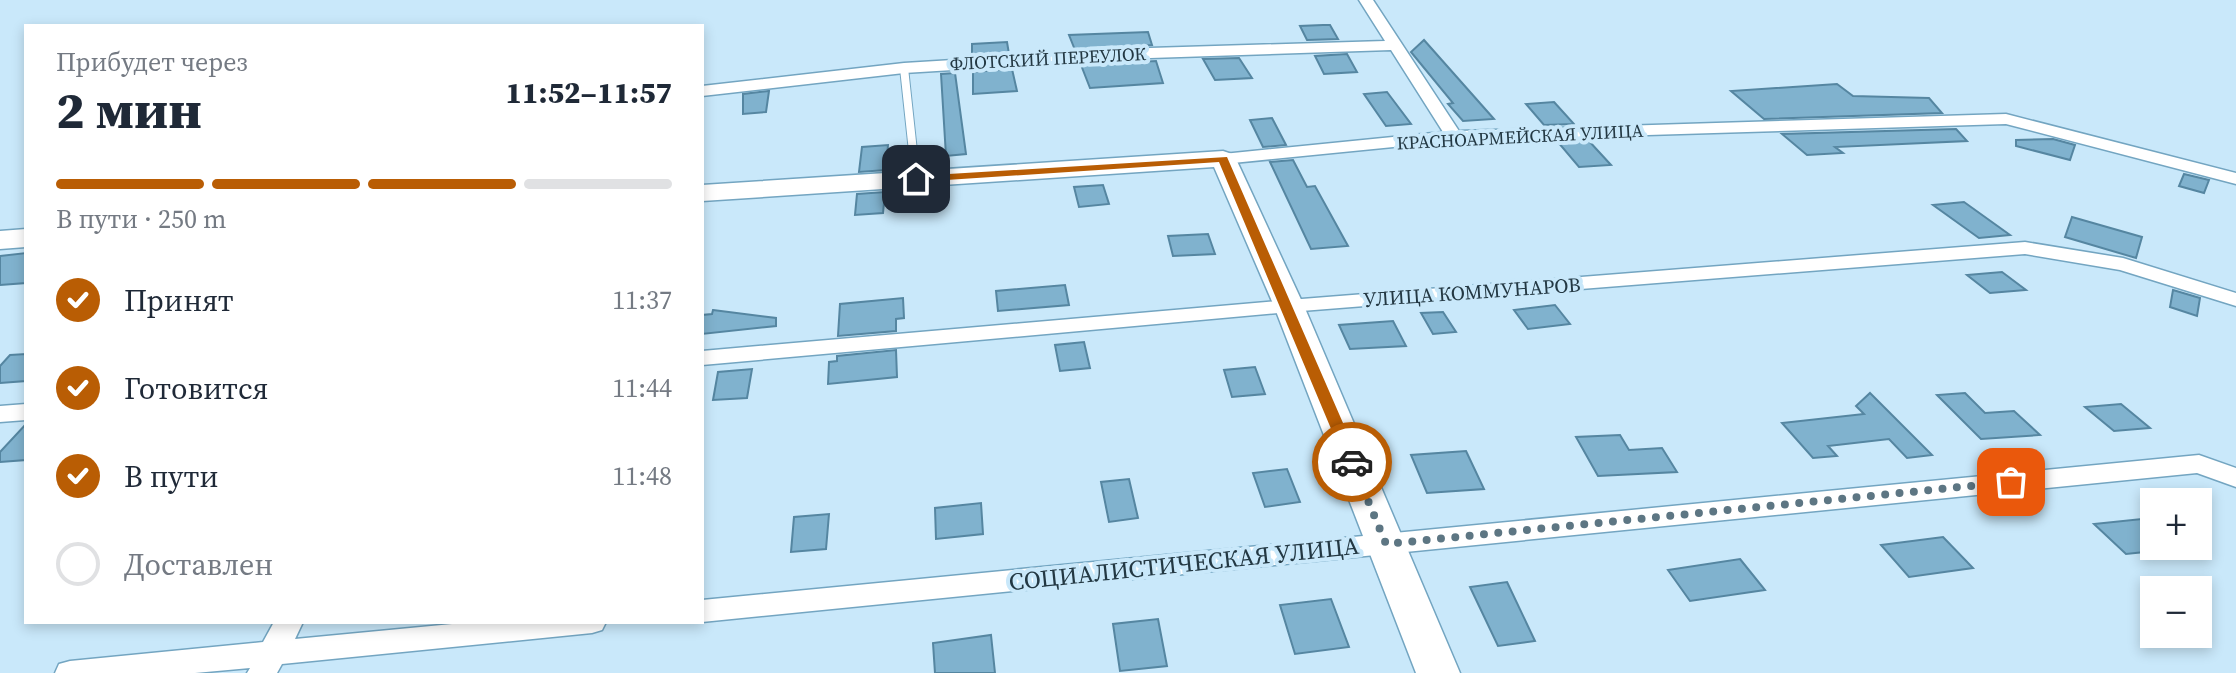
<!DOCTYPE html>
<html lang="ru">
<head>
<meta charset="utf-8">
<style>
  body { margin:0; font-family:"Source Serif 4",serif; background:#f2f2f3; color:#1f2937; height:100vh; display:flex; flex-direction:column; font-size:30px; white-space:nowrap }
  * { box-sizing:border-box; margin:0 }
  p { font-size:26px; color:#747a83 }
  .icon { flex:none; width:44px; height:44px; fill:none; stroke:currentColor; stroke-width:2; stroke-linecap:round; stroke-linejoin:round }
  .map { position:relative; flex:1; overflow:hidden }
  .drawer { position:absolute; left:24px; top:24px; width:680px; height:600px; display:flex; flex-direction:column; background:#fff; border-radius:0px; box-shadow:0 4px 12px #0003 }
  .drawer>* { flex:none }
  .controls { position:absolute; left:2140px; top:488px; display:grid; gap:16px }
  .controls a { display:grid; place-items:center; width:72px; height:72px; border-radius:0px; background:#fff; box-shadow:0 4px 12px #0003; font-size:40px }
  .pin { position:absolute; display:grid; place-items:center; width:68px; height:68px; color:#fff; margin:-34px; border-radius:16px; box-shadow:0 4px 12px #0006 }
  .courier { position:absolute; display:grid; place-items:center; width:80px; height:80px; margin:-40px; border:6px solid #b95d04; border-radius:50%; background:#fff; color:#222; box-shadow:0 2px 10px #0007 }
  .headline em { font-style:normal; font-weight:800 }
  .headline div { display:flex; flex-direction:column-reverse }
  .headline { display:flex; align-items:center; justify-content:space-between; height:136px; padding:0 32px }
  h1 { font-size:52px; font-weight:800; line-height:60px }
  .bar { display:grid; grid-template-columns:repeat(4,1fr); gap:12px 8px; align-content:center; height:96px; padding:0 32px }
  .bar i { height:10px; border-radius:6px; background:#e0e1e3 }
  .bar .current { background:#b95d04 }
  .bar p { grid-column:span 4 }
  ol { padding:0 32px; list-style:none }
  li { display:flex; align-items:center; gap:24px; height:88px }
  li p { margin-inline-start:auto }
  li .icon { padding:8px; border-radius:50%; background:#b95d04; color:#fff; stroke-width:4 }
  li:last-child { color:#747a83 }
  li i { width:44px; height:44px; border:4px solid #e0e1e3; border-radius:50% }
  .map>svg:first-child { display:block }
  .building { fill:#80b2ce; stroke:#5586a1; stroke-width:2 }
  .lines { fill:none; stroke-linecap:round; stroke-linejoin:round }
  .lane-far1-casing { stroke:#73a5c1; stroke-width:10 }
  .lane-casing { stroke:#73a5c1; stroke-width:13 }
  .street-casing { stroke:#73a5c1; stroke-width:3 }
  .secondary-casing { stroke:#73a5c1; stroke-width:3 }
  .lane-far1 { stroke:#fff; stroke-width:8 }
  .lane { stroke:#fff; stroke-width:10 }
  .street { fill:#fff; fill-rule:evenodd }
  .secondary { fill:#fff; fill-rule:evenodd }
  .route { fill:#b95d04 }
  .done { stroke:#5d7683; stroke-width:8; stroke-dasharray:0 14.4 }
  .labels { text-anchor:middle; stroke-width:8; stroke-linejoin:round; paint-order:stroke }
  .far-street-label { font-size:18px; fill:#233843; stroke:#c9e8fa }
  .street-label { font-size:20px; fill:#233843; stroke:#c9e8fa }
  .near-street-label { font-size:24px; fill:#233843; stroke:#c9e8fa }
</style>
</head>
<body>
<div class="map">
<svg width="2236" height="673" viewBox="0 0 2236 673">
  <rect width="100%" height="100%" fill="#c9e8fa"/>
  <!-- building -->
  <g class="building">
    <polygon points="1323,25 1330,25 1338,39 1307,40 1300,26"/>
    <polygon points="1148,32 1152,45 1075,50 1069,35"/>
    <polygon points="1424,40 1494,119 1463,121 1448,104 1453,103 1411,52"/>
    <polygon points="1007,42 1009,54 972,56 972,44"/>
    <polygon points="1347,54 1357,72 1324,74 1315,56"/>
    <polygon points="1239,58 1252,78 1215,80 1203,59"/>
    <polygon points="1156,61 1163,83 1090,88 1081,65"/>
    <polygon points="1012,69 1017,91 973,94 973,72"/>
    <polygon points="955,73 966,154 946,156 941,74"/>
    <polygon points="1837,84 1853,96 1929,98 1942,113 1764,119 1731,91"/>
    <polygon points="769,91 766,112 743,114 743,94"/>
    <polygon points="1387,92 1411,124 1386,126 1364,94"/>
    <polygon points="1554,102 1574,124 1544,125 1526,104"/>
    <polygon points="1272,118 1286,145 1263,147 1250,120"/>
    <polygon points="1956,129 1967,141 1835,147 1843,153 1807,155 1782,134"/>
    <polygon points="2053,139 2075,145 2070,160 2016,146 2016,140"/>
    <polygon points="1588,140 1611,165 1579,167 1557,141"/>
    <polygon points="888,145 886,170 859,172 862,147"/>
    <polygon points="1293,160 1307,187 1315,186 1348,246 1311,249 1270,162"/>
    <polygon points="2184,174 2209,180 2204,193 2179,186"/>
    <polygon points="1103,185 1109,204 1079,207 1074,187"/>
    <polygon points="885,192 883,213 855,215 857,194"/>
    <polygon points="1964,202 2010,235 1979,238 1933,205"/>
    <polygon points="2072,217 2142,237 2136,258 2065,237"/>
    <polygon points="1208,234 1215,254 1173,256 1168,236"/>
    <polygon points="26,253 26,283 0,285 0,256"/>
    <polygon points="2002,272 2026,290 1990,293 1967,275"/>
    <polygon points="1065,285 1069,305 998,311 996,291"/>
    <polygon points="2173,290 2200,298 2197,316 2170,307"/>
    <polygon points="903,298 904,318 896,319 896,331 838,336 840,304"/>
    <polygon points="1555,305 1570,324 1528,329 1514,310"/>
    <polygon points="713,310 776,318 776,326 702,334 702,315 712,314"/>
    <polygon points="1443,312 1456,332 1433,334 1421,313"/>
    <polygon points="1393,321 1406,346 1350,349 1339,325"/>
    <polygon points="1084,342 1090,368 1060,371 1055,345"/>
    <polygon points="896,350 897,377 828,384 829,362 837,361 837,356"/>
    <polygon points="26,354 26,381 0,383 0,366 10,355"/>
    <polygon points="1255,367 1265,394 1232,397 1224,370"/>
    <polygon points="752,369 747,398 713,400 718,372"/>
    <polygon points="1870,393 1932,455 1907,458 1889,439 1828,446 1837,456 1813,458 1782,423 1864,414 1856,406"/>
    <polygon points="1965,393 1985,413 2014,411 2040,435 1981,439 1937,395"/>
    <polygon points="2121,404 2150,428 2114,431 2085,407"/>
    <polygon points="26,424 26,460 0,462 0,452"/>
    <polygon points="1620,435 1629,450 1662,448 1677,472 1598,476 1576,437"/>
    <polygon points="1466,451 1484,489 1427,493 1411,455"/>
    <polygon points="1287,469 1300,502 1265,507 1253,473"/>
    <polygon points="1129,479 1138,518 1109,522 1101,482"/>
    <polygon points="981,503 983,534 936,539 935,508"/>
    <polygon points="829,514 826,549 791,552 794,517"/>
    <polygon points="2142,519 2154,529 2154,551 2126,554 2094,524"/>
    <polygon points="1943,537 1973,568 1909,577 1881,545"/>
    <polygon points="1740,559 1765,590 1690,601 1668,570"/>
    <polygon points="1507,582 1535,641 1498,646 1470,587"/>
    <polygon points="1331,599 1349,647 1295,654 1280,605"/>
    <polygon points="1158,619 1167,666 1120,671 1113,624"/>
    <polygon points="991,635 995,673 935,673 933,643"/>
  </g>
  <g class="lines">
    <!-- lane-far1 casing -->
    <g class="lane-far1-casing">
      <polyline id="lane-far1" points="904,68 915,170"/>
    </g>
    <!-- lane casing -->
    <g class="lane-casing">
      <polyline id="lane" points="915,168 916,179"/>
    </g>
    <!-- street casing -->
    <g class="street-casing">
      <g id="street">
        <polygon points="1359,0 1373,0 1459,131 2006,114 2236,173 2236,184 2006,124 1454,141 1223,164 1214,159 1223,154 1443,132 1391,50 1150,58 904,73 702,96 702,86 904,63 1150,48 1385,41"/>
        <polygon points="2025,242 2123,258 2236,293 2236,306 2120,270 2025,254 1289,312 702,365 702,351 1289,300"/>
        <polygon points="26,404 26,420 0,422 0,406"/>
        <polygon points="2199,455 2236,468 2236,487 2197,473 702,622 701,622 702,600"/>
        <polygon points="274,622 303,622 295,639 473,622 606,622 602,630 592,633 282,664 277,673 247,673 250,668 195,673 55,673 59,664 70,661 263,642"/>
      </g>
    </g>
    <!-- secondary casing -->
    <g class="secondary-casing">
      <g id="secondary">
        <polygon points="1223,151 1232,154 1236,159 1304,306 1460,673 1416,673 1274,306 1214,167 702,201 702,185"/>
        <polygon points="26,229 26,247 0,249 0,231"/>
      </g>
    </g>
    <!-- lane-far1 -->
    <use href="#lane-far1" class="lane-far1"/>
    <!-- lane -->
    <use href="#lane" class="lane"/>
    <!-- street -->
    <use href="#street" class="street"/>
    <!-- secondary -->
    <use href="#secondary" class="secondary"/>
  </g>
  <!-- route -->
  <polygon class="route" points="1227,157 1360,462 1357,465 1347,465 1345,462 1219,162 916,182 911,179 916,176"/>
  <g class="lines">
    <!-- done -->
    <polyline class="done" points="1352,462 1386,544 2011,482"/>
  </g>
  <g class="labels">
    <!-- far-street labels -->
    <g class="far-street-label">
      <text transform="translate(1048 59) rotate(-3)" y="6">ФЛОТСКИЙ ПЕРЕУЛОК</text>
      <text transform="translate(1520 137) rotate(-3)" y="6">КРАСНОАРМЕЙСКАЯ УЛИЦА</text>
    </g>
    <!-- street labels -->
    <g class="street-label">
      <text transform="translate(1472 292) rotate(-4)" y="7">УЛИЦА КОММУНАРОВ</text>
    </g>
    <!-- near-street labels -->
    <g class="near-street-label">
      <text transform="translate(1184 564) rotate(-6)" y="8">СОЦИАЛИСТИЧЕСКАЯ УЛИЦА</text>
    </g>
  </g>
</svg>
<div class="controls">
<a>+</a>
<a>−</a>
</div>
<div class="pin" style="left:2011px;top:482px;background:#ea580c"><svg class="icon" aria-label="bag" viewBox="0 0 24 24"><path d="M5 8h14l-1 12H6zM9 8a3 3 0 0 1 6 0"/></svg></div>
<div class="pin" style="left:916px;top:179px;background:#1f2937"><svg class="icon" aria-label="home" viewBox="0 0 24 24"><path d="M3 11l9-7 9 7M6 9v11h12V9"/></svg></div>
<div class="courier" style="left:1352px;top:462px"><svg class="icon" aria-label="car" viewBox="0 0 24 24"><path d="M5 17H2v-5l4-1 3-4h7l3 4 3 1v5h-3M9 17h6M6 11h13"/><circle cx="7" cy="17" r="2"/><circle cx="17" cy="17" r="2"/></svg></div>
<section class="drawer">
<div class="headline"><div><h1>2 мин</h1><p>Прибудет через</p></div><em>11:52–11:57</em></div>
<div class="bar"><i class="current"></i><i class="current"></i><i class="current"></i><i></i><p>В пути · 250 m</p></div>
<ol>
<li><svg class="icon" aria-label="check" viewBox="0 0 24 24"><path d="M5 12l5 5 9-10"/></svg>Принят<p>11:37</p></li>
<li><svg class="icon" aria-label="check" viewBox="0 0 24 24"><path d="M5 12l5 5 9-10"/></svg>Готовится<p>11:44</p></li>
<li><svg class="icon" aria-label="check" viewBox="0 0 24 24"><path d="M5 12l5 5 9-10"/></svg>В пути<p>11:48</p></li>
<li><i></i>Доставлен</li>
</ol>
</section>
</div>
</body>
</html>
